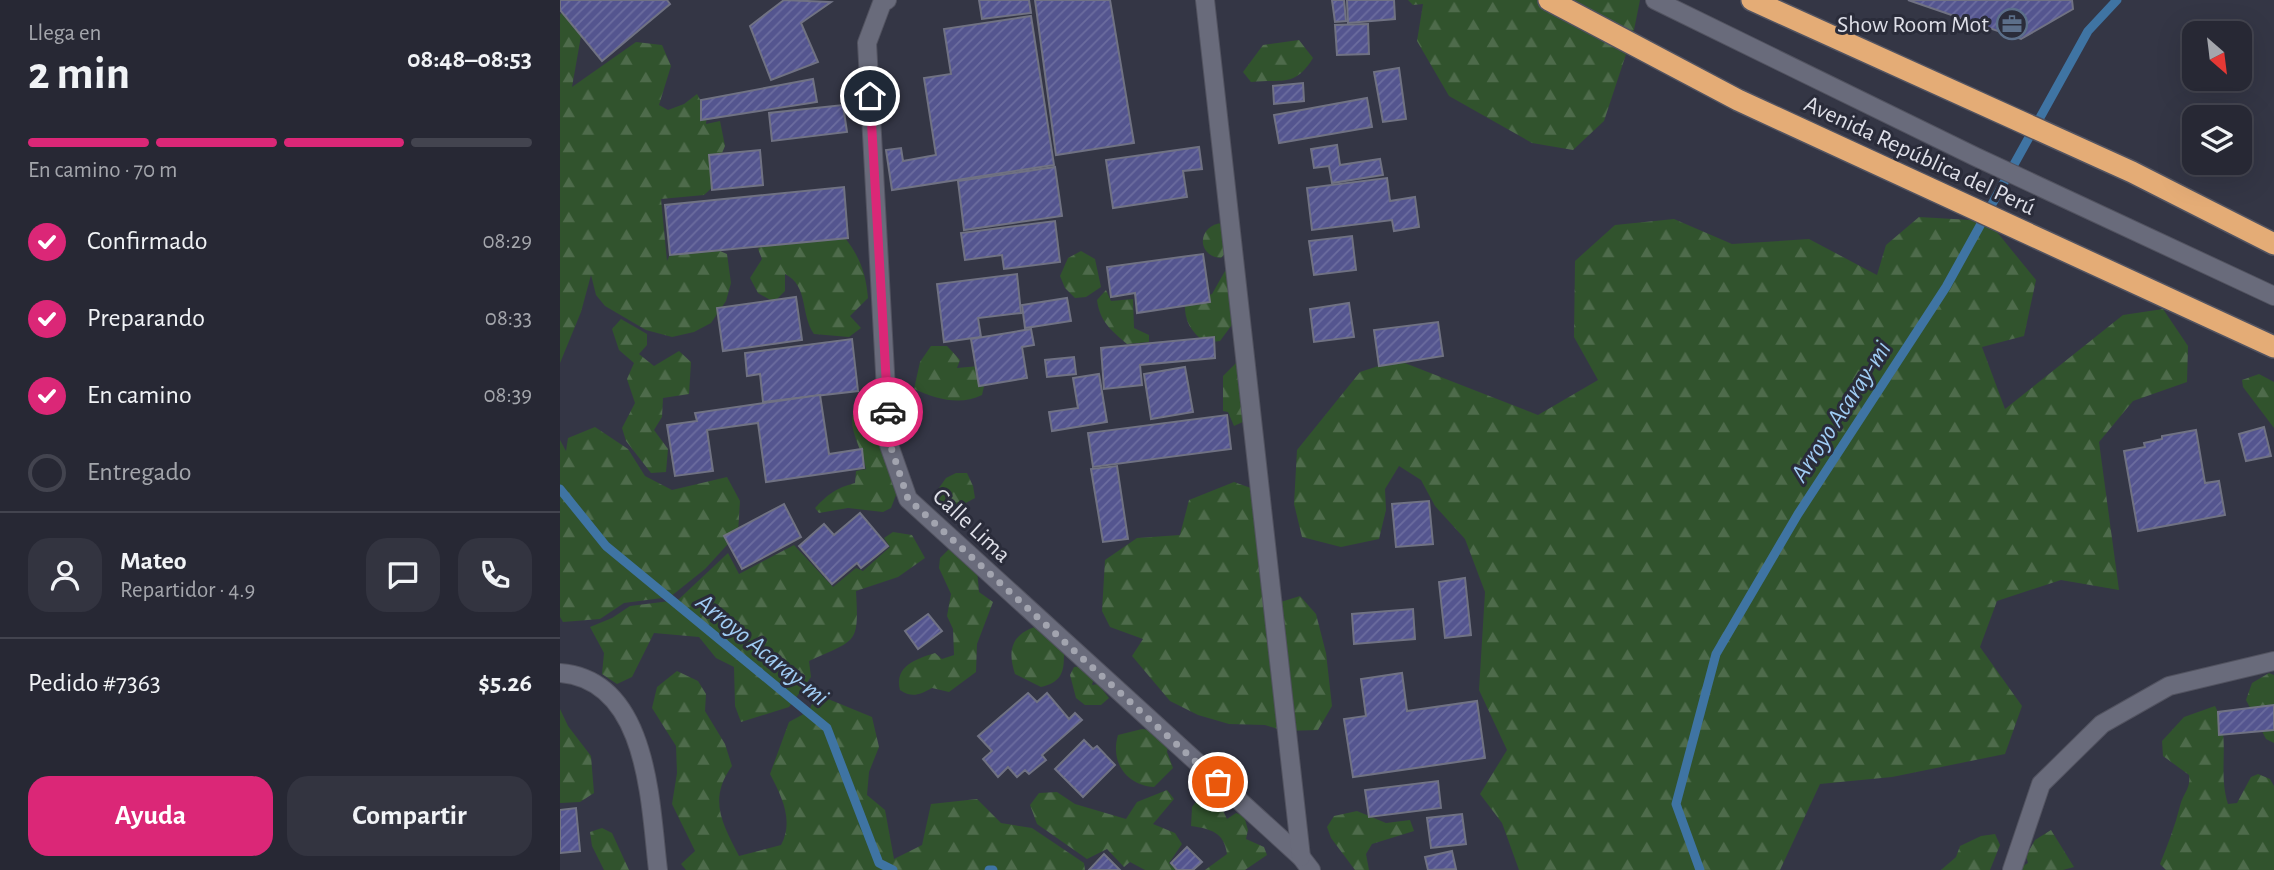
<!DOCTYPE html>
<html lang="es">
<head>
<meta charset="utf-8">
<style>
  body { margin:0; font-family:"Alegreya Sans",sans-serif; background:#333440; color:#f1f3f6; height:100vh; display:flex; flex-direction:column; font-size:26px; white-space:nowrap }
  * { box-sizing:border-box; margin:0 }
  p { font-size:23px; color:#a4a6ac }
  .icon { flex:none; width:38px; height:38px; fill:none; stroke:currentColor; stroke-width:2; stroke-linecap:round; stroke-linejoin:round }
  .map { position:relative; flex:1; overflow:hidden }
  .panel { display:flex; flex-direction:column; background:#272834; width:560px }
  .panel>* { flex:none }
  .needle { width:46px; rotate:152deg }
  .controls { position:absolute; left:1622px; top:21px; display:grid; gap:14px }
  .controls a { display:grid; place-items:center; width:70px; height:70px; border-radius:14px; background:#272834; box-shadow:0 7px 28px #0002,0 0 0 2px #43444f; font-size:35px }
  .pin { position:absolute; display:grid; place-items:center; width:60px; height:60px; color:#fff; margin:-30px; border:4px solid #fff; border-radius:50%; box-shadow:0 2px 7px #0007 }
  .courier { position:absolute; display:grid; place-items:center; width:70px; height:70px; margin:-35px; border:5px solid #db2777; border-radius:50%; background:#fff; color:#222; box-shadow:0 2px 9px #0007 }
  .summary em { font-style:normal; font-weight:600 }
  .summary div { display:flex; flex-direction:column-reverse }
  .summary { display:flex; align-items:center; justify-content:space-between; height:119px; padding:0 28px }
  h1 { font-size:46px; font-weight:600; line-height:52px }
  .bar { display:grid; grid-template-columns:repeat(4,1fr); gap:10px 7px; align-content:center; height:84px; padding:0 28px }
  .bar i { height:9px; border-radius:5px; background:#43444f }
  .bar .current { background:#db2777 }
  .bar p { grid-column:span 4 }
  .line { display:flex; align-items:center; gap:18px; padding:0 28px; border-top:2px solid #43444f }
  .line div { flex:1 }
  .round { display:grid; place-items:center; flex:none; width:74px; height:74px; border-radius:21px; background:#333440 }
  ol { padding:0 28px; list-style:none }
  li { display:flex; align-items:center; gap:21px; height:77px }
  li p { margin-inline-start:auto }
  li .icon { padding:7px; border-radius:50%; background:#db2777; color:#fff; stroke-width:4 }
  li:last-child { color:#a4a6ac }
  li i { width:38px; height:38px; border:4px solid #43444f; border-radius:50% }
  .button { display:flex; gap:14px; margin-top:auto; padding:14px 28px }
  .button a { flex:1; height:80px; border-radius:21px; background:#db2777; color:#fff; font-size:28px; font-weight:600; line-height:80px; text-align:center }
  .button a+a { background:#333440; color:#f1f3f6 }
  main { display:flex; flex:1; min-height:0 }
  .map>svg:first-child { display:block }
  .forest { fill:url(#forest-firs) }
  .lines { fill:none; stroke-linecap:round; stroke-linejoin:round }
  .stream { stroke:#3f74a3; stroke-width:9 }
  .building { fill:url(#building-hatch); stroke:#707283; stroke-width:2 }
  .minor-casing { stroke:#525360; stroke-width:20 }
  .highway-casing { stroke:#525360; stroke-width:24 }
  .minor { stroke:#696b7b; stroke-width:18 }
  .highway { stroke:#e4ac76; stroke-width:21 }
  .done { stroke:#a2a4af; stroke-width:7; stroke-dasharray:0 12.6 }
  .route { stroke:#db2777; stroke-width:9 }
  .labels { text-anchor:middle; stroke-width:6; stroke-linejoin:round; paint-order:stroke }
  .poi-label { font-size:24px; fill:#dedfe8; stroke:#2a2c3a; text-anchor:end }
  .street-label { font-size:24px; fill:#dedfe8; stroke:#2a2c3a }
  .water-label { font-size:26px; font-style:italic; fill:#a0ccf4; stroke:#2a2c3a }
</style>
</head>
<body>
<main>
<section class="panel">
<div class="summary"><div><h1>2 min</h1><p>Llega en</p></div><em>08:48–08:53</em></div>
<div class="bar"><i class="current"></i><i class="current"></i><i class="current"></i><i></i><p>En camino · 70 m</p></div>
<ol>
<li><svg class="icon" aria-label="check" viewBox="0 0 24 24"><path d="M5 12l5 5 9-10"/></svg>Confirmado<p>08:29</p></li>
<li><svg class="icon" aria-label="check" viewBox="0 0 24 24"><path d="M5 12l5 5 9-10"/></svg>Preparando<p>08:33</p></li>
<li><svg class="icon" aria-label="check" viewBox="0 0 24 24"><path d="M5 12l5 5 9-10"/></svg>En camino<p>08:39</p></li>
<li><i></i>Entregado</li>
</ol>
<div class="line" style="height:126px"><a class="round"><svg class="icon" aria-label="person" viewBox="0 0 24 24"><circle cx="12" cy="8" r="4"/><path d="M4 21q1-7 8-7t8 7"/></svg></a><div><b>Mateo</b><p>Repartidor · 4.9</p></div><a class="round"><svg class="icon" aria-label="chat" viewBox="0 0 24 24"><path d="M4 5h16v11H9l-5 4z"/></svg></a><a class="round"><svg class="icon" aria-label="phone" viewBox="0 0 24 24"><path d="M5 4h4l2 5-3 2q2 4 5 5l2-3 5 2v4C11 20 4 13 5 4z"/></svg></a></div>
<div class="line" style="height:91px"><div>Pedido #7363</div><b>$5.26</b></div>
<div class="button"><a>Ayuda</a><a>Compartir</a></div>
</section>
<div class="map">
<svg width="1714" height="870" viewBox="0 0 1714 870">
  <defs>
    <pattern id="forest-firs" width="22" height="20" patternUnits="userSpaceOnUse" patternTransform="scale(1.75)"><rect width="22" height="20" fill="#31532d"/><path d="M5 1l3.5 6h-7zM16 11l3.5 6h-7z" fill="#4e6b4b"/></pattern>
    <pattern id="building-hatch" width="6" height="6" patternUnits="userSpaceOnUse" patternTransform="scale(1.75)"><rect width="6" height="6" fill="#54558f"/><path d="M-1 1l2-2M0 6l6-6M5 7l2-2" fill="none" stroke="#6c6d9f"/></pattern>
  </defs>
  <rect width="100%" height="100%" fill="#343645"/>
  <!-- forest -->
  <g class="forest">
    <polygon points="848,0 1080,0 1074,30 1044,121 1013,150 972,143 889,96 857,41 863,4 853,5"/>
    <polygon points="5,7 24,19 12,87 76,42 102,45 111,66 99,105 108,110 124,104 137,94 147,112 146,124 160,121 165,146 153,174 155,185 144,195 101,199 107,261 113,248 153,248 167,254 171,283 166,301 151,323 134,332 112,337 86,330 45,306 36,295 31,275 21,312 0,363 0,15"/>
    <path d="M739,40l14,18c-19,31 -32,20 -62,24l-8,-10 20,-27z"/>
    <polygon points="1359,217 1428,221 1476,280 1464,336 1422,347 1445,409 1563,315 1603,309 1628,346 1627,382 1573,401 1539,442 1559,590 1501,580 1437,601 1420,647 1462,706 1445,754 1332,777 1260,784 1220,870 959,870 942,823 920,794 947,750 919,690 925,592 905,539 875,506 861,480 839,466 825,489 826,510 819,539 781,547 742,537 734,504 737,450 800,372 837,360 978,415 1038,380 1014,337 1015,261 1055,225 1114,219 1172,244 1249,239 1317,275 1326,245"/>
    <path d="M663,223l7,25 -9,10c-26,-2 -23,-34 2,-35z"/>
    <path d="M214,232l71,6c15,19 21,36 23,60l-18,18 11,12 -12,9 -35,-3c-14,-20 -5,-48 -29,-60v17l-11,11 -16,-9 -8,-15 12,-19 -4,-10z"/>
    <polygon points="521,251 535,259 541,287 526,297 515,298 505,288 500,276 508,258"/>
    <path d="M665,271l6,3 3,48 -14,19 -14,2c-15,-11 -22,-22 -21,-40l27,-9z"/>
    <path d="M546,290l5,11 22,-2 1,29 15,7v7l-22,2c-16,-14 -27,-22 -30,-44z"/>
    <polygon points="61,319 87,334 87,345 79,354 94,366 119,351 131,362 129,394 103,398 102,417 94,430 108,449 106,472 91,473 66,441 62,428 75,403 67,379 74,363 59,350 52,329"/>
    <path d="M371,346h16l13,14 -3,8 22,-2 6,16 -3,13c-22,11 -46,4 -68,-6l6,-27z"/>
    <polygon points="676,363 690,378 696,416 674,426 668,412 663,411 663,376"/>
    <polygon points="1699,374 1714,382 1714,428 1683,387 1682,380"/>
    <path d="M312,397l7,6 31,79 -14,13 -5,13 -8,4 -35,-4 -29,5 -4,-5c13,-14 21,-20 40,-25l1,-12 10,-2c-5,-27 -32,-57 6,-72z"/>
    <polygon points="35,427 68,449 85,476 112,490 167,477 180,501 178,533 145,569 110,597 64,603 40,619 3,622 0,617 0,440 6,451 8,438"/>
    <polygon points="396,473 407,473 413,486 415,498 391,511 376,504 374,495 386,478"/>
    <polygon points="674,482 702,492 710,581 704,607 740,596 756,614 766,653 772,706 758,730 724,731 705,725 669,724 638,715 610,701 572,656 583,639 550,627 542,611 545,560 577,538 620,535 629,500"/>
    <path d="M333,532l19,3 13,23 -27,19 -42,14c3,54 1,48 -47,70l2,16 -22,30 -48,15 -6,-16 -1,-39 -18,-9 -17,-21 -45,-4 -22,44 -15,7 -15,-10 2,-21 -14,-26 22,-9 18,-12 48,-6 50,-47 11,21 55,-29 39,42 23,-19 7,3 27,-24 -6,-9z"/>
    <path d="M390,548l27,21 2,23 14,10 -16,42 -1,28 -27,20 -17,-4c-13,7 -20,10 -32,2 -6,-24 16,-31 35,-37l7,6 12,-4 -1,-26 -6,-13 4,-22 -12,-26 1,-10z"/>
    <path d="M481,625l23,22c0,22 1,34 -23,40l-26,-13c-9,-27 -1,-42 26,-49z"/>
    <polygon points="524,666 534,678 532,685 538,684 549,698 541,705 525,705 516,698 510,675 514,667"/>
    <path d="M117,671l21,10 8,13 -1,17 20,33 7,22c-24,33 -10,57 7,90l42,-11c13,-24 1,-48 -11,-71l19,-52 20,-11 7,-17 56,23 7,30 -10,25 -2,23 18,15 9,49 28,-14 9,-41 46,-5 24,24 31,5 52,35 1,7h-399l-5,-6 14,-13 -23,-47 5,-31 -1,-27 -24,-38 5,-21z"/>
    <polygon points="1709,673 1714,675 1714,743 1706,739 1686,700 1692,683"/>
    <path d="M1655,706c17,32 2,64 13,98l9,-1 14,-26 7,-3 12,5 4,7v84h-108l-6,-6c8,-20 15,-38 20,-58 3,-13 11,-17 9,-31l-26,-19 -1,-15 22,-24z"/>
    <polygon points="0,709 8,726 31,756 34,793 20,802 0,803"/>
    <path d="M582,729l16,2 11,10 -2,11 6,16 -19,19c-28,-2 -44,-25 -36,-52z"/>
    <polygon points="607,790 614,799 593,824 615,833 622,844 609,863 616,870 585,870 570,862 564,867 547,849 527,859 477,824 470,805 479,793 497,792 515,804 566,819 577,802"/>
    <path d="M650,797l9,5 8,17 9,-6 8,3 4,14 -2,9 18,8 3,8 -22,15h-40l22,-16c-3,-22 -16,-25 -36,-28l1,-19 7,-9z"/>
    <polygon points="797,811 826,823 850,820 854,831 812,844 806,854 809,870 795,870 771,838 767,827 774,816"/>
    <polygon points="42,828 52,833 69,870 44,870 32,846 30,832"/>
    <polygon points="1491,830 1514,867 1503,870 1456,870 1468,863 1466,856 1475,840"/>
    <polygon points="1435,834 1440,845 1430,870 1381,870 1396,857 1400,846 1421,836"/>
  </g>
  <g class="lines">
    <!-- stream -->
    <g class="stream">
      <polyline points="0,489 46,546 267,728 319,863 333,870"/>
      <polyline points="429,870 433,870"/>
      <polyline points="1140,870 1116,804 1156,654 1238,514 1386,287 1528,31 1557,0"/>
    </g>
  </g>
  <!-- building -->
  <g class="building">
    <polygon points="0,0 107,0 110,4 42,61 0,10"/>
    <polygon points="224,0 271,2 241,23 258,62 211,80 190,26"/>
    <polygon points="419,0 469,0 471,13 422,19"/>
    <polygon points="475,0 550,0 574,143 496,155"/>
    <polygon points="772,0 784,0 786,21 775,22"/>
    <polygon points="787,0 834,0 835,19 788,23"/>
    <polygon points="1348,0 1512,0 1513,9 1461,39"/>
    <polygon points="471,16 494,165 332,190 326,150 341,148 343,161 376,155 364,78 391,74 384,29"/>
    <polygon points="808,24 809,54 777,55 775,25"/>
    <polygon points="839,68 846,119 823,122 814,72"/>
    <polygon points="253,79 257,102 141,120 141,100"/>
    <polygon points="743,83 744,101 714,104 713,86"/>
    <polygon points="807,98 812,127 719,143 714,115"/>
    <polygon points="283,105 287,132 212,141 209,113"/>
    <polygon points="777,145 780,165 820,159 823,175 772,183 769,166 754,168 751,149"/>
    <polygon points="639,147 642,169 623,171 627,197 553,208 546,160"/>
    <polygon points="200,150 203,185 152,190 149,155"/>
    <polygon points="495,167 502,216 404,230 398,181"/>
    <polygon points="827,178 830,201 855,197 859,227 834,231 832,220 752,230 747,188"/>
    <polygon points="284,187 288,238 110,255 105,205"/>
    <polygon points="495,221 500,262 444,269 442,255 405,260 401,233"/>
    <polygon points="792,236 796,270 754,275 749,241"/>
    <polygon points="643,254 650,302 577,313 575,293 551,297 547,267"/>
    <polygon points="457,274 461,313 418,318 421,337 384,342 377,284"/>
    <polygon points="236,297 242,340 163,351 157,308"/>
    <polygon points="507,298 511,321 465,328 462,305"/>
    <polygon points="789,303 794,337 754,342 750,309"/>
    <polygon points="878,322 883,356 819,366 814,330"/>
    <polygon points="471,329 474,345 462,347 467,378 419,386 411,339"/>
    <polygon points="654,337 655,358 580,365 582,385 544,389 541,348"/>
    <polygon points="292,339 298,391 203,402 200,374 187,376 185,353"/>
    <polygon points="514,357 516,374 487,377 485,360"/>
    <polygon points="625,367 633,412 591,419 584,374"/>
    <polygon points="539,374 547,422 492,431 489,412 518,408 513,378"/>
    <polygon points="260,395 269,454 302,449 304,468 206,482 198,423 147,430 153,471 115,476 107,425 137,421 135,413"/>
    <polygon points="667,415 671,449 533,467 528,433"/>
    <polygon points="1704,427 1711,456 1686,461 1679,434"/>
    <polygon points="1636,430 1645,483 1659,481 1665,515 1578,531 1564,451 1585,447 1584,443 1602,439 1602,436"/>
    <polygon points="557,466 568,539 543,542 531,469"/>
    <polygon points="869,501 873,544 836,547 832,504"/>
    <polygon points="224,504 241,537 182,569 164,536"/>
    <polygon points="300,513 328,546 301,568 297,563 272,584 239,546 264,524 274,535"/>
    <polygon points="905,578 911,635 885,638 879,582"/>
    <polygon points="853,609 855,639 794,644 792,614"/>
    <polygon points="368,614 382,631 358,649 345,631"/>
    <polygon points="842,673 847,711 917,701 925,758 793,777 784,719 806,716 801,679"/>
    <polygon points="468,693 477,702 487,693 509,719 515,713 522,720 482,755 486,760 469,774 465,770 457,777 448,767 438,777 423,759 432,751 418,736"/>
    <polygon points="1714,705 1714,730 1659,735 1658,712"/>
    <polygon points="524,740 533,749 537,746 555,765 523,797 495,769"/>
    <polygon points="878,781 881,808 809,817 805,790"/>
    <polygon points="16,808 20,851 0,853 0,810"/>
    <polygon points="902,814 906,844 871,848 867,818"/>
    <polygon points="627,847 642,862 633,870 617,870 611,863"/>
    <polygon points="892,851 896,869 868,870 865,857"/>
    <polygon points="544,854 560,870 529,870"/>
  </g>
  <g class="lines">
    <!-- minor casing -->
    <g class="minor-casing">
      <g id="minor">
        <polyline points="327,0 322,3 307,43 329,445 348,499 741,857 751,870"/>
        <polyline points="645,0 741,857"/>
        <polyline points="1095,0 1416,157 1714,296"/>
        <path d="M0,673c89,7 90,131 98,197"/>
        <polyline points="1452,870 1481,784 1542,724 1609,686 1714,661"/>
      </g>
    </g>
    <!-- highway casing -->
    <g class="highway-casing">
      <g id="highway">
        <polyline points="989,0 1178,100 1714,347"/>
        <polyline points="1192,0 1572,172 1714,244"/>
      </g>
    </g>
    <!-- minor -->
    <use href="#minor" class="minor"/>
    <!-- highway -->
    <use href="#highway" class="highway"/>
  </g>
  <g class="lines">
    <!-- done -->
    <polyline class="done" points="328,412 330,444 348,499 658,782"/>
    <!-- route -->
    <polyline class="route" points="310,96 328,412"/>
  </g>
  <!-- icons -->
  <defs>
    <g id="office-ring" transform="scale(1.575)"><circle r="9.5" fill="#2a2c3a" stroke="#5c6f8a" stroke-width="1.5"/><path d="M-6-3h4V-5.5h4V-3h4V5H-6ZM-1-4.5V-3h2v-1.5ZM-6 0V1H6V0Z" fill="#5c6f8a"/></g>
  </defs>
  <g fill-rule="evenodd">
    <use href="#office-ring" x="1452" y="24"/>
  </g>
  <g class="labels">
    <!-- poi labels -->
    <g class="poi-label">
      <text x="1429" y="32">Show Room Mot</text>
    </g>
    <!-- street labels -->
    <g class="street-label">
      <text transform="translate(1360 155) rotate(25)" y="8">Avenida República del Perú</text>
      <text transform="translate(412 525) rotate(43)" y="8">Calle Lima</text>
    </g>
    <!-- water labels -->
    <g class="water-label">
      <text transform="translate(1280 411) rotate(-57)" y="9">Arroyo Acaray-mi</text>
      <text transform="translate(203 649) rotate(39)" y="9">Arroyo Acaray-mi</text>
    </g>
  </g>
</svg>
<div class="controls">
<a><svg class="needle" viewBox="-14 -14 28 28"><path d="M0-13l5 13h-10z" fill="#e53935"/><path d="M0 13l5-13h-10z" fill="#a4a6ac"/></svg></a>
<a><svg class="icon" aria-label="layers" viewBox="0 0 24 24"><path d="M12 4l9 5-9 5-9-5zM3 14l9 5 9-5"/></svg></a>
</div>
<div class="pin" style="left:658px;top:782px;background:#ea580c"><svg class="icon" aria-label="bag" viewBox="0 0 24 24"><path d="M5 8h14l-1 12H6zM9 8a3 3 0 0 1 6 0"/></svg></div>
<div class="pin" style="left:310px;top:96px;background:#1f2937"><svg class="icon" aria-label="home" viewBox="0 0 24 24"><path d="M3 11l9-7 9 7M6 9v11h12V9"/></svg></div>
<div class="courier" style="left:328px;top:412px"><svg class="icon" aria-label="car" viewBox="0 0 24 24"><path d="M5 17H2v-5l4-1 3-4h7l3 4 3 1v5h-3M9 17h6M6 11h13"/><circle cx="7" cy="17" r="2"/><circle cx="17" cy="17" r="2"/></svg></div>
</div>
</main>
</body>
</html>
